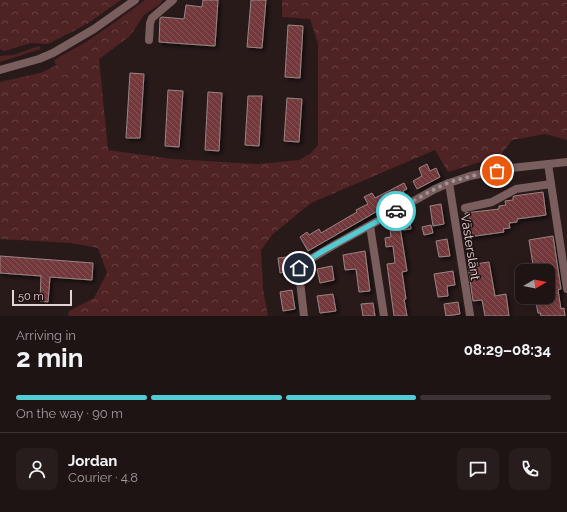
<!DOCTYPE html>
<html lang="en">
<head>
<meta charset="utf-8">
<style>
  body { margin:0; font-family:Raleway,sans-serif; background:#271d1d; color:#f1f3f6; height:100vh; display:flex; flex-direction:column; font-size:15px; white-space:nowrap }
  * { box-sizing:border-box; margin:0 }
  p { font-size:13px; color:#a19ea0 }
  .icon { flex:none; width:22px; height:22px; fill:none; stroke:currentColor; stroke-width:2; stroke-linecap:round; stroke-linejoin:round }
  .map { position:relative; height:316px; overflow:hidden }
  .panel { display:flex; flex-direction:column; background:#1f1414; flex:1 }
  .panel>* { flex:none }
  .needle { width:26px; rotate:81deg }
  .tools { position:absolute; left:515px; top:264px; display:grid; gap:8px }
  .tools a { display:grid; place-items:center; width:40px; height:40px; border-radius:8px; background:#1f1414; box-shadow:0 2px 10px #0003,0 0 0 1px #3c3334; font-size:20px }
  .scale { position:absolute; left:12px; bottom:10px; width:60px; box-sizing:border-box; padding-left:4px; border:2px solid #e0d4d4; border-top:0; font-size:11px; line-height:14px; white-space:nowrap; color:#e0d4d4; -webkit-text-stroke:3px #1f1011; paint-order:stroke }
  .pin { position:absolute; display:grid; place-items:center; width:34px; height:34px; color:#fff; margin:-17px; border:2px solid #fff; border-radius:50%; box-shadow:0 1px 4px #0007 }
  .courier { position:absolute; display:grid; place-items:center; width:40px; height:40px; margin:-20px; border:3px solid #51ccd3; border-radius:50%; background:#fff; color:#222; box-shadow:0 1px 5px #0007 }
  .summary em { font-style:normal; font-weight:700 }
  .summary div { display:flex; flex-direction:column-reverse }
  .summary { display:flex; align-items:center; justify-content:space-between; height:68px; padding:0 16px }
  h1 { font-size:26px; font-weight:700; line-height:30px }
  .bar { display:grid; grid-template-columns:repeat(4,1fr); gap:6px 4px; align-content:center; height:48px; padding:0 16px }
  .bar i { height:5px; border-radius:3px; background:#3c3334 }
  .bar .on { background:#51ccd3 }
  .bar p { grid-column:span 4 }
  .line { display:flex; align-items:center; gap:10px; padding:0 16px; border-top:1px solid #3c3334 }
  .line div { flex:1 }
  .round { display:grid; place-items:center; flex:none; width:42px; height:42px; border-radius:8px; background:#271d1d }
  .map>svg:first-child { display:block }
  .grass { fill:#4f2224 }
  .forest { fill:url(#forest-crowns) }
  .building { fill:url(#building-back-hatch); stroke:#998584; filter:url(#shadow) }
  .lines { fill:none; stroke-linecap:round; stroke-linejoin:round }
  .minor { stroke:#7a5d5d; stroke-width:8 }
  .done { stroke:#a09393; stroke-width:4; stroke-dasharray:0 7.2 }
  .route { stroke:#51ccd3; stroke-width:5 }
  .labels { text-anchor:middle; stroke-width:3; stroke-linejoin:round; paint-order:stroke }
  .street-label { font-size:13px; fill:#e0d4d4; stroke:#1f1011 }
</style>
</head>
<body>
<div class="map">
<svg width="567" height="316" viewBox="0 0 567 316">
  <defs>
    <pattern id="forest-crowns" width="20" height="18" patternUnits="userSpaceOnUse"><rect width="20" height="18" fill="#4f2224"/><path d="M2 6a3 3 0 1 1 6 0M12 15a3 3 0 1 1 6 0" fill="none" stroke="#684143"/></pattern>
    <pattern id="building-back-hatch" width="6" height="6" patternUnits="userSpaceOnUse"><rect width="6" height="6" fill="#72373a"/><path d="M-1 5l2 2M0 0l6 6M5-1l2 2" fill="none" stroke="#865356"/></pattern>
    <filter id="shadow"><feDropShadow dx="2.5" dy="2.5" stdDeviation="2" flood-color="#0009"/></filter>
  </defs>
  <rect width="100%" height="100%" fill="#291a1a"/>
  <!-- grass -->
  <g class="grass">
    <polygon points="145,0 163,0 160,4 144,15 134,15 102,36 86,52 56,66 54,60 86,42 108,27"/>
    <polygon points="39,46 41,49 0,62 0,56 13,55"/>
  </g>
  <!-- forest -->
  <g class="forest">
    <polygon points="0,0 121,0 87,24 48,44 31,43 4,51 0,49"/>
    <polygon points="282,0 567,0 567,140 545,134 512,140 500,156 448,172 435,150 311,203 273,234 261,250 263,289 268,316 68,316 69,311 94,298 107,273 98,248 71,243 0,239 0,82 40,73 86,52 102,36 134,14 144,15 130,36 99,59 108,150 173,159 258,164 299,160 311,153 318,145 318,44 310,19 282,17"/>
  </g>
  <!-- building -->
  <g class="building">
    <polygon points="203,0 218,0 215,46 159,42 160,18 162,17 184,19 186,5 202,7"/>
    <polygon points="251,0 266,0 262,48 247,47"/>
    <polygon points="288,25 303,26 300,78 285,77"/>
    <polygon points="130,73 144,74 140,138 126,138"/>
    <polygon points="168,90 183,91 179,147 165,146"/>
    <polygon points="208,92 222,93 219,151 205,150"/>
    <polygon points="248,96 262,96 259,146 245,145"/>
    <polygon points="287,98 302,99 299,142 284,141"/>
    <polygon points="427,164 430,171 436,168 440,177 417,189 413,181 422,176 419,168"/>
    <polygon points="404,183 407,189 403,191 405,195 380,208 381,209 308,251 300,237 307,232 309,235 319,229 321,233 357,212 356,210 368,204 364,197 372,193 375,198"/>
    <polygon points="543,192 546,215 517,219 517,222 509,223 510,228 503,229 504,232 468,237 465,213 499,209 499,206 506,205 505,201 513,200 513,197 514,196"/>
    <polygon points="441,204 444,224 433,226 430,206"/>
    <polygon points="402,222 410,222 411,229 403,230"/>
    <polygon points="431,225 433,233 424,235 422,227"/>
    <polygon points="400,227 407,271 402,272 406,299 404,299 407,316 394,316 387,264 395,263 393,246 386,247 385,238 391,237 390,229"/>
    <polygon points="553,236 561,289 558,290 561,309 564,308 565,316 541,316 540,313 538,313 535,297 548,297 548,271 534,271 529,240"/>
    <polygon points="447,239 450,256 439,257 436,241"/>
    <polygon points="365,251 370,291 359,292 356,269 345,270 343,255"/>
    <polygon points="0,256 93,263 92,280 50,277 48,302 40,301 41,276 0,273"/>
    <polygon points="287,257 290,271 280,273 278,258"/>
    <polygon points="489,262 495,296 506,294 509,316 485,316 482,300 473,301 468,265"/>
    <polygon points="332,266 334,280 320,283 317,269"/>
    <polygon points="453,271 455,285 447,286 448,296 438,297 434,274"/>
    <polygon points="292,290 295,309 283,311 280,292"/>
    <polygon points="333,294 336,311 320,313 317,296"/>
    <polygon points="458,302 460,314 446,316 444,304"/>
    <polygon points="373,303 375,316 363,316 361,304"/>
  </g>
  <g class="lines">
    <!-- minor -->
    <g class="minor">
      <polyline points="149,40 150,23 152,18 173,0"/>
      <polyline points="0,70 39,59 53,53 94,29 135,0"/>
      <polyline points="548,164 567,289"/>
      <polyline points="449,183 470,315"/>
      <polyline points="465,208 492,202 516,189 551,184"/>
      <polyline points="370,226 384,316"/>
      <polyline points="304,316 299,273 299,268 302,264 336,244 403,207 435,189 449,183 470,176 511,168 567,162"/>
    </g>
  </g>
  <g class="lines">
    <!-- done -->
    <path class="done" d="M396,211c17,-9 34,-21 52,-28 16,-6 33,-9 49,-12"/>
    <!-- route -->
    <polyline class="route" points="299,268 302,264 323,251 396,211"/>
  </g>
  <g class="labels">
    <!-- street labels -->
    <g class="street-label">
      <text transform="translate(471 247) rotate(81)" y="5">Västerslänt</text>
    </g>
  </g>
</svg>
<div class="tools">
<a><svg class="needle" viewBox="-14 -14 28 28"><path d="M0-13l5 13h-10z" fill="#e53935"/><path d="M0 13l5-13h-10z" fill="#a19ea0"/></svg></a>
</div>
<div class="scale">50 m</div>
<div class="pin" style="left:497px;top:171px;background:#ea580c"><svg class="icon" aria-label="bag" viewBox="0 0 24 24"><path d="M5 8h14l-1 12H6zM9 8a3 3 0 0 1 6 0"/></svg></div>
<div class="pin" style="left:299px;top:268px;background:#1f2937"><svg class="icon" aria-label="home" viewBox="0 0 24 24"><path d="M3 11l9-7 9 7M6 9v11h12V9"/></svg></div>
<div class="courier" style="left:396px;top:211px"><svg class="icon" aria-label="car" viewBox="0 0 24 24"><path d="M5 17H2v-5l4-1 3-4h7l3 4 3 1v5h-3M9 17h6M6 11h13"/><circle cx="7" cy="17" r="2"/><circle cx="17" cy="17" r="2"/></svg></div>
</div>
<section class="panel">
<div class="summary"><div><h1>2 min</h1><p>Arriving in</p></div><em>08:29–08:34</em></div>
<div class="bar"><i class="on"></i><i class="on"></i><i class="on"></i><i></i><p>On the way · 90 m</p></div>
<div class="line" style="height:72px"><a class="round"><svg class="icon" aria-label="person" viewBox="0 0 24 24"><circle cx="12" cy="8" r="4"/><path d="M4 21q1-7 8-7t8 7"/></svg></a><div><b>Jordan</b><p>Courier · 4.8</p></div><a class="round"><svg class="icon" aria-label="chat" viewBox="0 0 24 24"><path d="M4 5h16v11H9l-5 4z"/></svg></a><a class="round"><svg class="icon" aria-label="phone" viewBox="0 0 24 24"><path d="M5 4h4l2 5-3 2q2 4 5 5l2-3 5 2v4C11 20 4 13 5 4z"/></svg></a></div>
</section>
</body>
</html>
